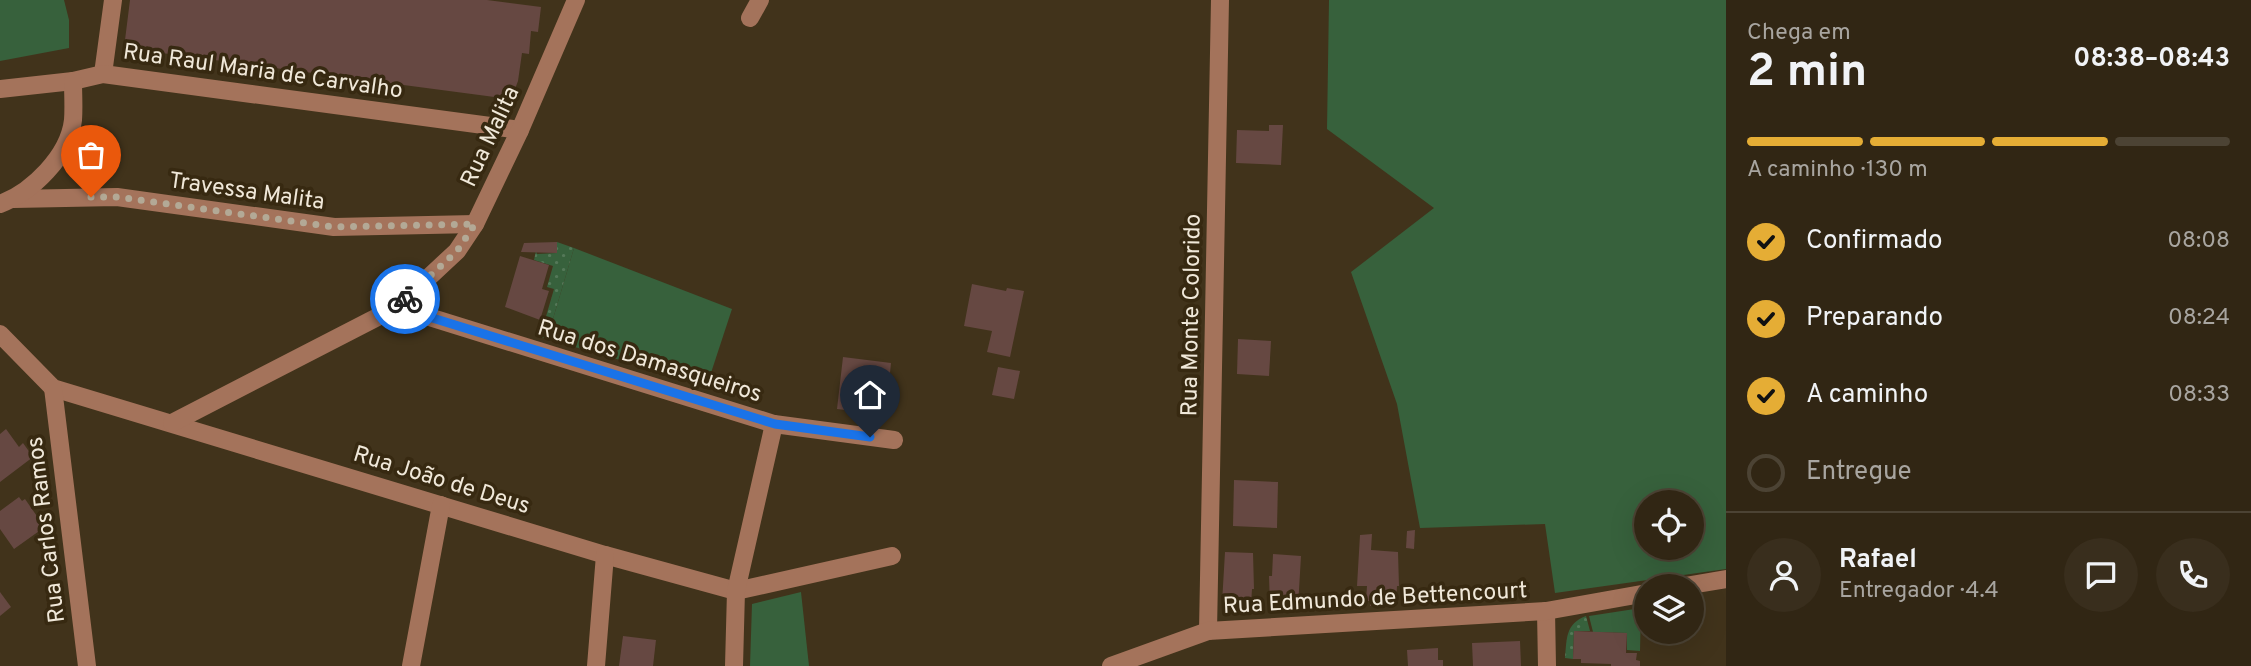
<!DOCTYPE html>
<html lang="pt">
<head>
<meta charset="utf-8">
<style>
  body { margin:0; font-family:Overpass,sans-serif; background:#392e1d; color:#f1f3f6; height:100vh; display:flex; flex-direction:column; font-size:26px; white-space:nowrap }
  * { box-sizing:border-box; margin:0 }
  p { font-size:23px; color:#a8a5a0 }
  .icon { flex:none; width:38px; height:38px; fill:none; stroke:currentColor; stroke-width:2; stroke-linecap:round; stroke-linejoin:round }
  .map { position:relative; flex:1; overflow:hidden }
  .panel { display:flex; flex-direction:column; background:#312614; width:525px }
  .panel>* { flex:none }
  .fabs { position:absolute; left:1634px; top:490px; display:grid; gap:14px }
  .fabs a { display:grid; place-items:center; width:70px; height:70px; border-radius:50%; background:#312614; box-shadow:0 7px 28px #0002,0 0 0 2px #4c4334; font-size:35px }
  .pin { position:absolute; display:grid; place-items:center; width:60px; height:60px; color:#fff; margin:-72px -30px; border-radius:50% 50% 50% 0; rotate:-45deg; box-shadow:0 0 7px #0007 }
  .pin .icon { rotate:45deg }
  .courier { position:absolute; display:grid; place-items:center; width:70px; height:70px; margin:-35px; border:5px solid #1a73e8; border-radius:50%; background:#fff; color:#222; box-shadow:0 2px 9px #0007 }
  .head em { font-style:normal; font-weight:700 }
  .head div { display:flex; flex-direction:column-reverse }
  .head { display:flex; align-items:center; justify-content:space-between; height:119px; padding:0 21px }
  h1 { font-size:46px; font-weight:700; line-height:52px }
  .bar { display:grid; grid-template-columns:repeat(4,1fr); gap:10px 7px; align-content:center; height:84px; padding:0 21px }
  .bar i { height:9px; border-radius:5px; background:#4c4334 }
  .bar .selected { background:#e5ad35 }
  .bar p { grid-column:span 4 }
  .line { display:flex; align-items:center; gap:18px; padding:0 21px; border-top:2px solid #4c4334 }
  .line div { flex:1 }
  .round { display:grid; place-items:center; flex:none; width:74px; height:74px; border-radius:37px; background:#392e1d }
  ol { padding:0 21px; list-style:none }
  li { display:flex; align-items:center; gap:21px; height:77px }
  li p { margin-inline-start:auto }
  li .icon { padding:7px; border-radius:50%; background:#e5ad35; color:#111; stroke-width:4 }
  li:last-child { color:#a8a5a0 }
  li i { width:38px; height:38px; border:4px solid #4c4334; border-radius:50% }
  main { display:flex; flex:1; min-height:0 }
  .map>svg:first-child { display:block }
  .grass { fill:#37613c; fill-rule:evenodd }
  .garden { fill:url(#garden-dots) }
  .building { fill:#664842 }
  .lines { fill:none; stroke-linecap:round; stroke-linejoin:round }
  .minor { stroke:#a4735b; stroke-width:18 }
  .done { stroke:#b3a996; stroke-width:7; stroke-dasharray:0 12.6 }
  .route { stroke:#1a73e8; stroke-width:9 }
  .labels { text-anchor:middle; stroke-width:7; stroke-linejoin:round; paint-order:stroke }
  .street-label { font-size:23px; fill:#f0e8d9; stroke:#372911 }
</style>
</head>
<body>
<main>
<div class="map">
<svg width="1726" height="666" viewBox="0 0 1726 666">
  <defs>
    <pattern id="garden-dots" width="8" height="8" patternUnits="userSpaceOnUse" patternTransform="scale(1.75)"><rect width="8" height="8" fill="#37613c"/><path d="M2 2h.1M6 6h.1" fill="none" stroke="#547858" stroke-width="1.8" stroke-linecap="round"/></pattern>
  </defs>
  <rect width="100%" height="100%" fill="#41331b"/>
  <!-- grass -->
  <g class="grass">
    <polygon points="0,0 64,0 69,20 69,48 0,61"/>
    <path d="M1329,0h397v569l-171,24 -10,-69 -125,4 -23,-124 -46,-132 83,-64 -107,-79zM1647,502h45v46h-45z"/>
    <polygon points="574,248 732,309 707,385 547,339"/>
    <polygon points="801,592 809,666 750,666 752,604"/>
    <polygon points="1641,608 1640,651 1627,650 1627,633 1593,632 1589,616"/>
  </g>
  <!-- garden -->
  <g class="garden">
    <polygon points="557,242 574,248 547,339 540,337 554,289 547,287 553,266 534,260 536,251 537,254 557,253"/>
    <path d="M1586,616l4,15h-16l-1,28 -8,-1c2,-19 0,-34 21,-42z"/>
  </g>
  <!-- building -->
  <g class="building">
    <polygon points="130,0 487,0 541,7 538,32 531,31 529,54 522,53 518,81 515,89 503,88 502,98 124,48"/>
    <polygon points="1269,125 1283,125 1281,165 1236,163 1237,130 1269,131"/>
    <polygon points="557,242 557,253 521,252 524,243"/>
    <polygon points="520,256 549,265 542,289 549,291 540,320 505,307"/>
    <polygon points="972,284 1006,291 1007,288 1024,291 1010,357 987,352 992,331 964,326"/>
    <polygon points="1238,339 1271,341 1269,376 1237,374"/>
    <polygon points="843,357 891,363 888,394 864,391 862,412 837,409"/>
    <polygon points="998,367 1020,371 1014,399 992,395"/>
    <polygon points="6,429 19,447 23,443 33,457 0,482 0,434"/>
    <polygon points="1234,480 1278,482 1277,528 1233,526"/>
    <polygon points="19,497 22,501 25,499 41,522 39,523 42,529 14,549 0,529 0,511"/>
    <polygon points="1415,530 1414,549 1406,548 1407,531"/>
    <polygon points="1372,534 1371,550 1398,552 1399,586 1397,586 1396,602 1392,602 1392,606 1370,606 1370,601 1366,601 1367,586 1357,586 1360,535"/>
    <polygon points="1225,552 1253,553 1254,589 1252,589 1251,605 1247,604 1247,608 1226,607 1226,603 1222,603"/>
    <polygon points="1273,554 1301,556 1298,607 1294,607 1294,610 1274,609 1274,606 1270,606 1269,576 1272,576"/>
    <polygon points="0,592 11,607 0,616"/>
    <polygon points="1574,631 1627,633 1626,653 1637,653 1636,660 1640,661 1640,666 1611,666 1611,664 1581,663 1581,659 1573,659"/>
    <polygon points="623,636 656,640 653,666 619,666"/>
    <polygon points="1520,641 1521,666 1473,666 1472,643"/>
    <polygon points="1438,648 1438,660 1443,660 1443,666 1408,666 1407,650"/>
  </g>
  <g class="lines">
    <!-- minor -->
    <g class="minor">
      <polyline points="750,18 760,0"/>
      <polyline points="103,74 113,0"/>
      <polyline points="0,89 73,81 103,74 520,130"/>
      <polyline points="13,199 117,197 334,227 475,224"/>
      <path d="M0,204c32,-12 69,-48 73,-84 1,-13 0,-26 0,-39"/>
      <polyline points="397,307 774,424 894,440"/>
      <polyline points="0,334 53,388 605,555 736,591 892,556"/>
      <polyline points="53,388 87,666"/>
      <polyline points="172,423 397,307 457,251 475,224 520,130 576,0"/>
      <polyline points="1685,586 1726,579"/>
      <polyline points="1546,611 1547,666"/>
      <polyline points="1208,631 1220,0"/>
      <polyline points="411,666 441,505"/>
      <polyline points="596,666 605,555"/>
      <polyline points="734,666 736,591 774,424"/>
      <polyline points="1111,666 1208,631 1546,611 1647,593"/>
    </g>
  </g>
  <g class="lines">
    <!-- done -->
    <polyline class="done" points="91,197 117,197 334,227 475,224 457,251 405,299"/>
    <!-- route -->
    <polyline class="route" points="405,299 397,307 775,424 870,437"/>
  </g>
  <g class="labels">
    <!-- street labels -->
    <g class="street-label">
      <text transform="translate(263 70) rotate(8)" y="8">Rua Raul Maria de Carvalho</text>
      <text transform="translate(489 136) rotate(-65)" y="8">Rua Malita</text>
      <text transform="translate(247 190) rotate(8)" y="8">Travessa Malita</text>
      <text transform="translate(1190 315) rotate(-89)" y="8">Rua Monte Colorido</text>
      <text transform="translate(650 360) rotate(17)" y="8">Rua dos Damasqueiros</text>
      <text transform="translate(442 479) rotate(17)" y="8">Rua João de Deus</text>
      <text transform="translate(45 530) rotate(-97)" y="8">Rua Carlos Ramos</text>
      <text transform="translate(1375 597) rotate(-3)" y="8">Rua Edmundo de Bettencourt</text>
    </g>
  </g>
</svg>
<div class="fabs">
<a><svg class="icon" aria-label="locate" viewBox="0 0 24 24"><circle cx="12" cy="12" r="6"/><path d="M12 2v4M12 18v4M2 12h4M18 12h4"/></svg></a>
<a><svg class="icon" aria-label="layers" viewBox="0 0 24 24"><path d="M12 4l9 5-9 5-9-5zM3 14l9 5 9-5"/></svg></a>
</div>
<div class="pin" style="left:91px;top:197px;background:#ea580c"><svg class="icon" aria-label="bag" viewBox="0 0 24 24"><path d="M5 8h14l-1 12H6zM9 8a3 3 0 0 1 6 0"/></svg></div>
<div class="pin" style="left:870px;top:437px;background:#1f2937"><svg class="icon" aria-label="home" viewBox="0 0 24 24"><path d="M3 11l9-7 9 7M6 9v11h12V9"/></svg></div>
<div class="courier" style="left:405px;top:299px"><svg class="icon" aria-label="bike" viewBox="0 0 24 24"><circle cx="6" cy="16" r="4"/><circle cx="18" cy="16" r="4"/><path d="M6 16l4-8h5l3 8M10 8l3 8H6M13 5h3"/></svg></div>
</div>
<section class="panel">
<div class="head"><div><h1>2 min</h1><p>Chega em</p></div><em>08:38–08:43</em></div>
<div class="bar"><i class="selected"></i><i class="selected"></i><i class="selected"></i><i></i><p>A caminho · 130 m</p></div>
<ol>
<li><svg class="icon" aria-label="check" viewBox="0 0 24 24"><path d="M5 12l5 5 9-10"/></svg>Confirmado<p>08:08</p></li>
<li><svg class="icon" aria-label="check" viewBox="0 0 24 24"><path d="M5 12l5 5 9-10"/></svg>Preparando<p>08:24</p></li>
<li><svg class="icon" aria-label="check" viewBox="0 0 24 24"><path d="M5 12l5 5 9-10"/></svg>A caminho<p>08:33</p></li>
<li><i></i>Entregue</li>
</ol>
<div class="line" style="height:126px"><a class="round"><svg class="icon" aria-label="person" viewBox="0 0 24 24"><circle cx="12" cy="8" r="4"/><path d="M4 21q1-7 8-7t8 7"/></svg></a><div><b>Rafael</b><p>Entregador · 4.4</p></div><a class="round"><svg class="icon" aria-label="chat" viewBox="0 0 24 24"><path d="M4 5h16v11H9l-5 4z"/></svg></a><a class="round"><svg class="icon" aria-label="phone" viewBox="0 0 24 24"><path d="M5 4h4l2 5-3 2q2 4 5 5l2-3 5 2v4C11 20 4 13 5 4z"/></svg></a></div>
</section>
</main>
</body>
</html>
